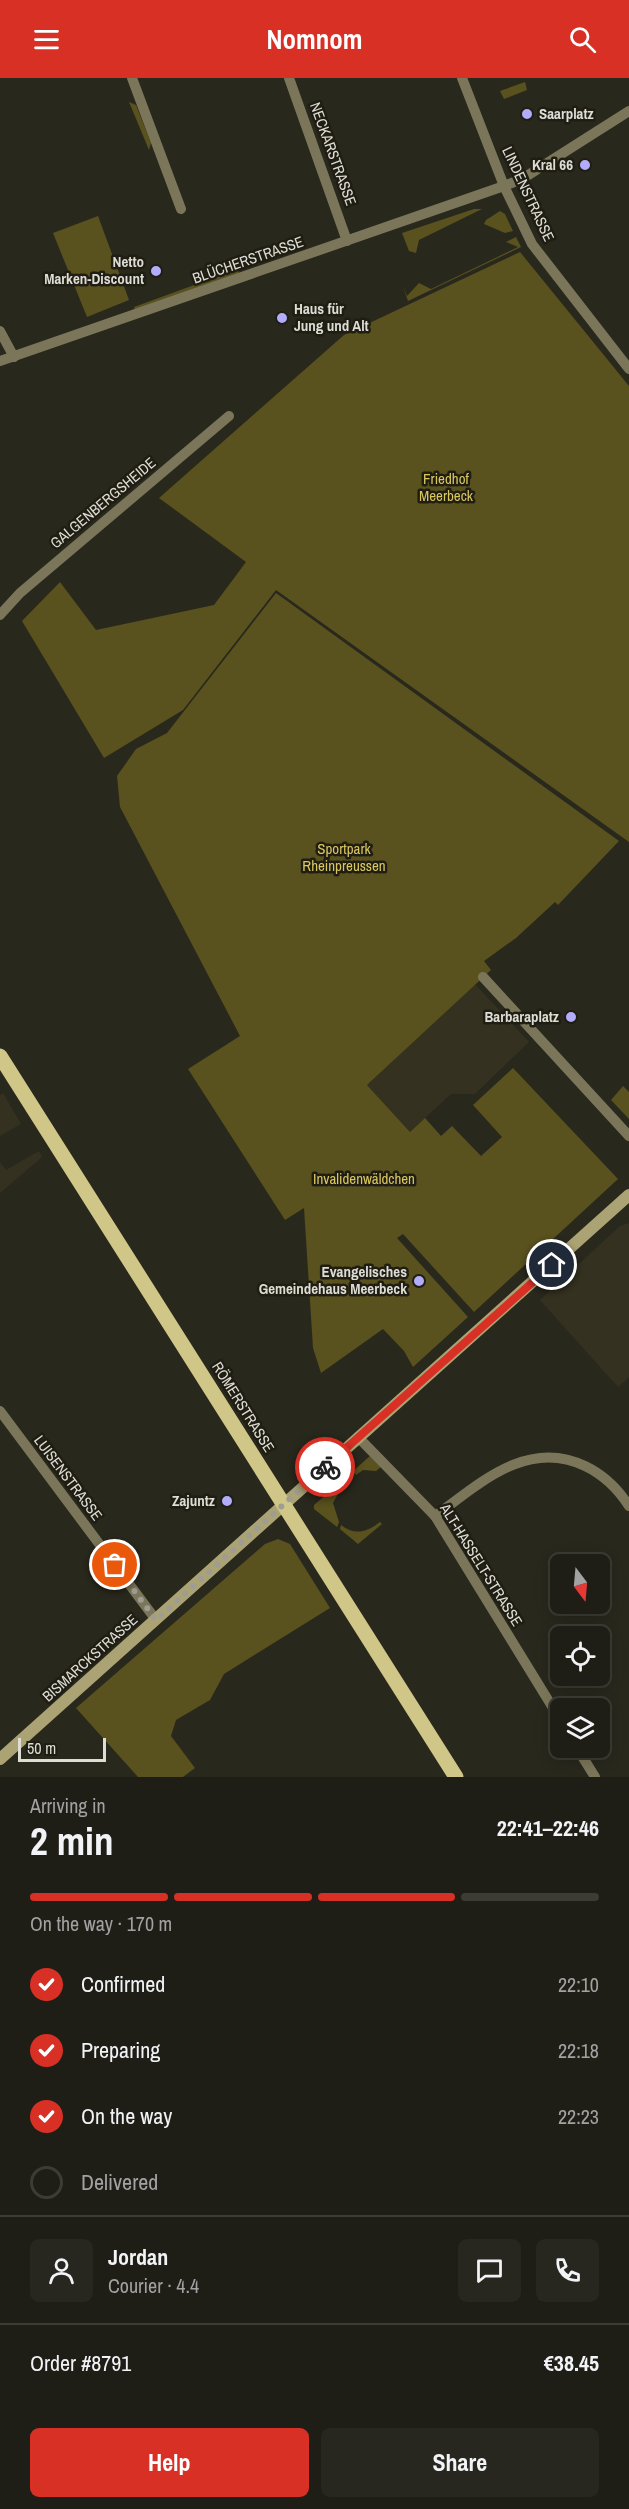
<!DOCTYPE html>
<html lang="en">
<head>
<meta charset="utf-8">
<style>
  body { margin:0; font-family:"Archivo Narrow",sans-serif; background:#27271f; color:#f1f3f6; height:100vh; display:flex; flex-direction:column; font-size:22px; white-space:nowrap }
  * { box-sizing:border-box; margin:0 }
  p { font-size:20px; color:#a1a2a1 }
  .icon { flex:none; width:33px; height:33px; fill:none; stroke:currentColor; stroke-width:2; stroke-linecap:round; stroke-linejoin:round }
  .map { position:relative; height:1699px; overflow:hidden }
  .panel { display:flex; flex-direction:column; background:#1f1e16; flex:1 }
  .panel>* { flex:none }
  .needle { width:39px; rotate:164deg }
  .buttons { position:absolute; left:550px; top:1476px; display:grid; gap:12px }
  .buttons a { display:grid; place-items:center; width:60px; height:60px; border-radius:9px; background:#1f1e16; box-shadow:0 3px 15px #0003,0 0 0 2px #3c3c35; font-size:30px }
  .scale { position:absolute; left:18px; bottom:15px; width:88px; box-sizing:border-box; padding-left:6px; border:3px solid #dddcd5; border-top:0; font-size:16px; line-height:21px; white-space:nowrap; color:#dddcd5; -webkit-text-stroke:4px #201e13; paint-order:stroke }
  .pin { position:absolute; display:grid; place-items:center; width:51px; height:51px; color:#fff; margin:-26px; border:3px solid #fff; border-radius:50%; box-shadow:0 2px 6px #0007 }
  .courier { position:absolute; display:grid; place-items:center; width:60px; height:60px; margin:-30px; border:4px solid #d93025; border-radius:50%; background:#fff; color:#222; box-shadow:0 2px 8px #0007 }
  .headline em { font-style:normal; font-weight:700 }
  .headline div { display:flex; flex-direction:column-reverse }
  .headline { display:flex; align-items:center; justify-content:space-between; height:102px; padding:0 30px }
  h1 { font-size:39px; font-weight:700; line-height:45px }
  .bar { display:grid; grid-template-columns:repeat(4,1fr); gap:9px 6px; align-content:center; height:72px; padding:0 30px }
  .bar i { height:8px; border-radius:4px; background:#3c3c35 }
  .bar .on { background:#d93025 }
  .bar p { grid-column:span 4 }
  .line { display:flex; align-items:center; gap:15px; padding:0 30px; border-top:2px solid #3c3c35 }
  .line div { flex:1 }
  .round { display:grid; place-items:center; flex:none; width:63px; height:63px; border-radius:9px; background:#27271f }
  ol { padding:0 30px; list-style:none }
  li { display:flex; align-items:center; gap:18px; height:66px }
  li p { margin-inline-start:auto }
  li .icon { padding:6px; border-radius:50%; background:#d93025; color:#fff; stroke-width:4 }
  li:last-child { color:#a1a2a1 }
  li i { width:33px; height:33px; border:3px solid #3c3c35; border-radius:50% }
  .primary-button { display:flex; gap:12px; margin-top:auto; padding:12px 30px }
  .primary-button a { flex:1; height:69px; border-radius:9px; background:#d93025; color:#fff; font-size:24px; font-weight:700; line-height:69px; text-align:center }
  .primary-button a+a { background:#27271f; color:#f1f3f6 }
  header { display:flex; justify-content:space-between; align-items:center; height:78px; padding:0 30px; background:#d93025; color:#fff; font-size:27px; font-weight:700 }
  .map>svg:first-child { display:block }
  .built { fill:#343120 }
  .green { fill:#59511e }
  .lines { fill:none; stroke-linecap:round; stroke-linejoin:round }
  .street { stroke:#7b7659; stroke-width:10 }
  .secondary { stroke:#aba373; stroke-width:12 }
  .primary { stroke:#d0c688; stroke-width:15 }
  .done { stroke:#9e9d95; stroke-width:6; stroke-dasharray:0 10.8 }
  .route { stroke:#d93025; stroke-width:8 }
  .poi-dot { fill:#b1adfa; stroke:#201e13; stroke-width:2 }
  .labels { text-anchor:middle; stroke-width:5; stroke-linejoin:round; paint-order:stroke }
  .poi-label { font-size:15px; font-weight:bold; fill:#dddcd5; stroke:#201e13; text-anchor:end }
  .street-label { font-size:15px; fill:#dddcd5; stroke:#201e13 }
  .park-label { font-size:15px; fill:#d9c75f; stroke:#201e13 }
</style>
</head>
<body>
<header><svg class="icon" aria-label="menu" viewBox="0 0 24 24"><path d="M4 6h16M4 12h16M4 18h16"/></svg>Nomnom<svg class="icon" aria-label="search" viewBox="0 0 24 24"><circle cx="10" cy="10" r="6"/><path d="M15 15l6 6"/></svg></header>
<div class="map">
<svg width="629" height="1699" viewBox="0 0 629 1699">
  <rect width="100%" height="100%" fill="#29281d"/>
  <!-- built -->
  <g class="built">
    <polygon points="475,906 529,964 475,1016 451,1016 410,1054 367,1007"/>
    <polygon points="3,1015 21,1046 0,1058 0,1017"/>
    <polygon points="39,1073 42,1079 0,1115 0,1084 6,1092"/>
    <polygon points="629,1145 629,1299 618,1309 540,1222 620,1148"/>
  </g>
  <!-- green -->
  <g class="green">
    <polygon points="525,4 527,12 504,21 500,13"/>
    <polygon points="129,24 136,27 151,65 149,72"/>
    <polygon points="474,131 482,131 419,162 416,175 409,173 402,155"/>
    <polygon points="500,133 505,136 513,153 505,155 484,146 486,142"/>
    <polygon points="98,138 129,222 87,239 53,155"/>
    <polygon points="516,159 521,169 408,223 403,208 407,218 419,205 431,211 518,169 506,164"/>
    <polygon points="520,174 629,308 629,764 276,512 183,632 104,680 22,543 60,504 96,552 214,527 246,484 159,420 344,257"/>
    <polygon points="238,191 239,195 135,232 134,229"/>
    <polygon points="276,515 619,763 558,827 555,824 516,860 484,883 491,892 367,1007 410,1054 425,1040 441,1058 452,1048 481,1078 502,1059 473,1027 513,990 618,1101 474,1234 403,1156 397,1160 468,1239 413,1289 404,1273 383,1251 321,1295 313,1270 304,1130 285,1142 188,991 240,958 120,729 117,698 136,671 167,655"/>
    <polygon points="623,1008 629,1014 629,1041 611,1022"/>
    <polygon points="370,1378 381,1389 376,1393 363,1392 356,1397 353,1393"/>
    <polygon points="341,1404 343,1407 333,1425 339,1444 337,1449 314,1431 314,1427"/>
    <path d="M380,1444l2,2 -24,20 -18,-15 1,-4c14,11 26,7 39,-3z"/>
    <polygon points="278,1461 290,1466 330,1530 224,1596 210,1622 176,1642 171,1658 195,1690 183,1699 138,1699 76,1630 265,1466"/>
  </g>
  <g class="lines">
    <!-- street -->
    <g class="street">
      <polyline points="132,0 181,131"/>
      <polyline points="289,0 347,163"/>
      <polyline points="462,0 504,108 532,166 629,291"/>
      <polyline points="0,253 14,279"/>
      <polyline points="0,283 504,108 522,101 629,33"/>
      <polyline points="0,537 20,515 229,338"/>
      <polyline points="483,899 629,1058"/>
      <polyline points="0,1333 156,1542"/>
      <polyline points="358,1359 435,1438 561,1643"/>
      <path d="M435,1438c44,-32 92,-78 150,-50 19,9 33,23 44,40"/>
      <polyline points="577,1670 595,1699"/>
    </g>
    <!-- secondary -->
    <polyline class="secondary" points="0,1681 629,1117"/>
    <!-- primary -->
    <polyline class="primary" points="0,978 456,1699"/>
  </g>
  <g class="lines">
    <!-- done -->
    <polyline class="done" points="115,1487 156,1542 325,1389"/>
    <!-- route -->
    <polyline class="route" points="325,1389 552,1187"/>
  </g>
  <!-- markers -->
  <g class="poi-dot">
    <circle cx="527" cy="36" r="6"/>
    <circle cx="585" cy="87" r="6"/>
    <circle cx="156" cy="193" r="6"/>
    <circle cx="282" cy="240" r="6"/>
    <circle cx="571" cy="939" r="6"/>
    <circle cx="419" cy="1203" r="6"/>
    <circle cx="227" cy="1423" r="6"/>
  </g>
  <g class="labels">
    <!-- poi labels -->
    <g class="poi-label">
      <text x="539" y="41" text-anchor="start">Saarplatz</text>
      <text x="573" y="92">Kral 66</text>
      <text x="144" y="189">Netto<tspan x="144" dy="17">Marken-Discount</tspan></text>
      <text x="294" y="236" text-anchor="start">Haus für<tspan x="294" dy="17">Jung und Alt</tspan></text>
      <text x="559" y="944">Barbaraplatz</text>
      <text x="407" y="1199">Evangelisches<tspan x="407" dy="17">Gemeindehaus Meerbeck</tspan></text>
      <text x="215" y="1428">Zajuntz</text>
    </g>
    <!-- street labels -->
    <g class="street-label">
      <text transform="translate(333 76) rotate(70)" y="5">NECKARSTRASSE</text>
      <text transform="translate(528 116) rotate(65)" y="5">LINDENSTRASSE</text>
      <text transform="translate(248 182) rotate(-19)" y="5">BLÜCHERSTRASSE</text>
      <text transform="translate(103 425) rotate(-40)" y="5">GALGENBERGSHEIDE</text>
      <text transform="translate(243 1329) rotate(58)" y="5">RÖMERSTRASSE</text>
      <text transform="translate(68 1400) rotate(53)" y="5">LUISENSTRASSE</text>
      <text transform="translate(481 1487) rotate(58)" y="5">ALT-HASSELT-STRASSE</text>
      <text transform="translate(90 1580) rotate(-42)" y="5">BISMARCKSTRASSE</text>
    </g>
    <!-- park labels -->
    <g class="park-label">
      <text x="446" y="406">Friedhof<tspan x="446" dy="17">Meerbeck</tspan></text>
      <text x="344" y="776">Sportpark<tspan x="344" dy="17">Rheinpreussen</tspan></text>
      <text x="364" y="1106">Invalidenwäldchen</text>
    </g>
  </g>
</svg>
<div class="buttons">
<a><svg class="needle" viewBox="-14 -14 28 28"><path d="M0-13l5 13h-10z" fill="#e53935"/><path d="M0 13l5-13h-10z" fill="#a1a2a1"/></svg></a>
<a><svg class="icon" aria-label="locate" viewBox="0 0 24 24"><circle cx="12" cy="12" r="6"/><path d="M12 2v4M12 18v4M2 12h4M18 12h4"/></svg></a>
<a><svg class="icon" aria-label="layers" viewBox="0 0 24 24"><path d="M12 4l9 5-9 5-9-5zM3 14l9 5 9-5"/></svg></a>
</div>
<div class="scale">50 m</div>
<div class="pin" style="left:115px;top:1487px;background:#ea580c"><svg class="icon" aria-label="bag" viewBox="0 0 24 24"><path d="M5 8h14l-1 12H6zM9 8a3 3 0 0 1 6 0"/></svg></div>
<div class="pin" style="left:552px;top:1187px;background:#1f2937"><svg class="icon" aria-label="home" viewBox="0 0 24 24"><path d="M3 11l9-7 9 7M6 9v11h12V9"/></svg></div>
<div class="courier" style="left:325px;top:1389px"><svg class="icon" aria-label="bike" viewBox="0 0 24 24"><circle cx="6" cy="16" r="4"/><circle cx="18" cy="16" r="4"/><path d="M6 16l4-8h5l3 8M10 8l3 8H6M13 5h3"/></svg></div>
</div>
<section class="panel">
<div class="headline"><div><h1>2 min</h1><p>Arriving in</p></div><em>22:41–22:46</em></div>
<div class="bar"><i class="on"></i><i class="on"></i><i class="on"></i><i></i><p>On the way · 170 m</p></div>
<ol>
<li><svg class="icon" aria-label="check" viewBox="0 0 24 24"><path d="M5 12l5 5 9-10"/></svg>Confirmed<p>22:10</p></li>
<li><svg class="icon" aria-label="check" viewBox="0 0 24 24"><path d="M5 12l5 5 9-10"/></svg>Preparing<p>22:18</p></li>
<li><svg class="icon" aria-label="check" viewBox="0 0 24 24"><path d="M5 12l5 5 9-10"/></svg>On the way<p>22:23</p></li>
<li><i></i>Delivered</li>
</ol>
<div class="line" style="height:108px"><a class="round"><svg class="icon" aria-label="person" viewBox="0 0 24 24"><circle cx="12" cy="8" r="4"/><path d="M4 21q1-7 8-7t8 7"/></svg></a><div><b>Jordan</b><p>Courier · 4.4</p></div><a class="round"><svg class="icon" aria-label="chat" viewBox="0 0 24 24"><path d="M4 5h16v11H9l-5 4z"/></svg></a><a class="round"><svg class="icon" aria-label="phone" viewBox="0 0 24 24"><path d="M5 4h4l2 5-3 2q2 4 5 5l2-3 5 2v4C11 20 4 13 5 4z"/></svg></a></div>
<div class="line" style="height:78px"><div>Order #8791</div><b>€38.45</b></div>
<div class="primary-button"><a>Help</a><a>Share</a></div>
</section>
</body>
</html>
